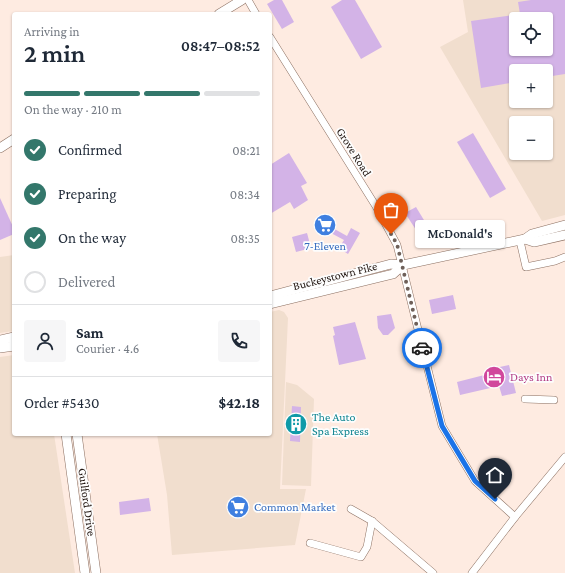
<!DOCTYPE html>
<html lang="en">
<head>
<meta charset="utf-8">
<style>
  body { margin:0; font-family:"Crimson Pro",serif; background:#f6f6f7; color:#1f2937; height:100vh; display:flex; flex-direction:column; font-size:15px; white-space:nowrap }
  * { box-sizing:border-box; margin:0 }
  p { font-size:13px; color:#747a83 }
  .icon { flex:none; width:22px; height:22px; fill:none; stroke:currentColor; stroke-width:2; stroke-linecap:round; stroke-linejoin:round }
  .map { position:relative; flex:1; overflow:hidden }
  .details { position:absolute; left:12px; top:12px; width:260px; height:424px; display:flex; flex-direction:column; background:#fff; border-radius:4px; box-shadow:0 1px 3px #0004 }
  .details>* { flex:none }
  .tools { position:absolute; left:509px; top:12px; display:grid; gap:8px }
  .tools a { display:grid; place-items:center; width:44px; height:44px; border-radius:4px; background:#fff; box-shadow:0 1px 3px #0004; font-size:20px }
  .pin { position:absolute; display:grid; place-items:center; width:34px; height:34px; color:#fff; margin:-41px -17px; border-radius:50% 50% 50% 0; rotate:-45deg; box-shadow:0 0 4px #0007 }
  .pin .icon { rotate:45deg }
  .courier { position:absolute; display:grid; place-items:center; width:40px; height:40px; margin:-20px; border:3px solid #1a73e8; border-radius:50%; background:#fff; color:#222; box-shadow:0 1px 5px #0007 }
  .bubble { position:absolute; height:28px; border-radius:4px; background:#fff; box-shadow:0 1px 3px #0004; font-size:13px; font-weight:600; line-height:28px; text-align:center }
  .overview em { font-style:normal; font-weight:600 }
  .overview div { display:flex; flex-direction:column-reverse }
  .overview { display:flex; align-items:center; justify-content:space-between; height:68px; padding:0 12px }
  h1 { font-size:26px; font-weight:600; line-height:30px }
  .bar { display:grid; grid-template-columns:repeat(4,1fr); gap:6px 4px; align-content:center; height:48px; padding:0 12px }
  .bar i { height:5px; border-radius:3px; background:#e0e1e3 }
  .bar .selected { background:#33776b }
  .bar p { grid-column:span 4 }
  .line { display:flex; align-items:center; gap:10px; padding:0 12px; border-top:1px solid #e0e1e3 }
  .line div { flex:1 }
  .round { display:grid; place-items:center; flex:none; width:42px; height:42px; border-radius:4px; background:#f6f6f7 }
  ol { padding:0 12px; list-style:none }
  li { display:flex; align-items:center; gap:12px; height:44px }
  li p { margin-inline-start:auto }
  li .icon { padding:4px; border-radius:50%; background:#33776b; color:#fff; stroke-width:4 }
  li:last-child { color:#747a83 }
  li i { width:22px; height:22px; border:2px solid #e0e1e3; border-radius:50% }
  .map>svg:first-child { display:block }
  .commercial { fill:#f1dece; fill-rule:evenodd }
  .building { fill:#d3b3e7; fill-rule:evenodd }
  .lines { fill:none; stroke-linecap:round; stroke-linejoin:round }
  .minor-casing { stroke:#8c7062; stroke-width:8 }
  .major-casing { stroke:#8c7062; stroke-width:10 }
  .minor { stroke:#fff; stroke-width:7 }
  .major { stroke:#fff; stroke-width:9 }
  .done { stroke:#6e6059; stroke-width:4; stroke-dasharray:0 7.2 }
  .route { stroke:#1a73e8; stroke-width:5 }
  .labels { text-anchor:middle; stroke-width:3.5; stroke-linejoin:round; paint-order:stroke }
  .street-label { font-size:12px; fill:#201510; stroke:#fdfdfd }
  .shop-label { font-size:12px; fill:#366cbe; stroke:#fdfdfd }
  .hotel-label { font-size:12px; fill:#b23c85; stroke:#fdfdfd; text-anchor:start }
  .culture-label { font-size:12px; fill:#0d838f; stroke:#fdfdfd; text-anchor:start }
</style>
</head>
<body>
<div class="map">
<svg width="565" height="573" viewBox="0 0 565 573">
  <rect width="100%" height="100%" fill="#feebe1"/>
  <!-- commercial -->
  <g class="commercial">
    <path d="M463,0h102v215l-23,6 -102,-174 28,-15zM516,19h30v30h-30zM516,71h30v30h-30zM516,123h30v30h-30z"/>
    <polygon points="14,255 14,331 0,333 0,257"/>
    <polygon points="279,310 284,312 288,318 280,489 306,489 295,545 172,555 167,495 157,434 270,434 270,312"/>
    <polygon points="14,355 14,434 54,434 75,573 0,573 0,357"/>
    <polygon points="286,382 297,385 314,399 311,486 282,485"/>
  </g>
  <!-- building -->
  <g class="building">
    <polygon points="274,0 282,0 294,22 282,29 267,4"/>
    <polygon points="342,0 355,0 382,47 361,59 331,7"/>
    <path d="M531,0h34v74l-19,3v-6h-30v11l-35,6 -10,-67 49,-7 -2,-12zM516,19h30v30h-30z"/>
    <polygon points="473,133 506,189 490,198 457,142"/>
    <polygon points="289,153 307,183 301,186 308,200 294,209 290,202 270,214 270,165"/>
    <polygon points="0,198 14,229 14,234 0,240"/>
    <polygon points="416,207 430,230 420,236 405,213"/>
    <polygon points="323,217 334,223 331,227 347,236 351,228 360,233 348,254 339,248 344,240 329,232 326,236 316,230"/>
    <polygon points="307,233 311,248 296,252 292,237"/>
    <polygon points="453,295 456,309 432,314 429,300"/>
    <polygon points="391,314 395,328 388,335 383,335 378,328 377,316"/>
    <polygon points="355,322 366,359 339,365 333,336 335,335 333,327"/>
    <polygon points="509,365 516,393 502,396 499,386 460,395 457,382 496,372 495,368"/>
    <polygon points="292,406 301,407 300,442 290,441"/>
    <polygon points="149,498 151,511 120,515 119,502"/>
  </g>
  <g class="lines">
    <!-- minor casing -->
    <g class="minor-casing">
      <g id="minor">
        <polyline points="248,0 256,14"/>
        <polyline points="270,37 377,208 397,245 442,426 475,481 515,517"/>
        <polyline points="520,241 526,267 555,261 565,257"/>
        <polyline points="525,399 554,400"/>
        <polyline points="351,509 372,521 433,573"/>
        <polyline points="310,543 361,557 367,547 372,521"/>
        <polyline points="472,573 515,517 565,457"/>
      </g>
    </g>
    <!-- major casing -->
    <g class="major-casing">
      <g id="major">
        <polyline points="219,14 242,0"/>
        <polyline points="0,148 14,139"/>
        <polyline points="525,239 534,242 565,235"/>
        <polyline points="270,296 391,264 403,265 525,239 532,234 565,225"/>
        <polyline points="270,304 393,274 403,265"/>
        <polyline points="0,340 14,337"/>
        <polyline points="0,348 14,346"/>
        <polyline points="66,434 85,573"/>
        <polyline points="77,434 96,573"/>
      </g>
    </g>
    <!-- minor -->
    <use href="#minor" class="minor"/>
    <!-- major -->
    <use href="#major" class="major"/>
  </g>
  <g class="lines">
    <!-- done -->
    <polyline class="done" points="391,234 397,244 422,348"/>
    <!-- route -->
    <polyline class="route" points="422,348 442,426 475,481 495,499"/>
  </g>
  <!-- icons -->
  <defs>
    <g id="supermarket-disc" transform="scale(1.15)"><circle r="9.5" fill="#3f7fe0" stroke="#fdfdfd"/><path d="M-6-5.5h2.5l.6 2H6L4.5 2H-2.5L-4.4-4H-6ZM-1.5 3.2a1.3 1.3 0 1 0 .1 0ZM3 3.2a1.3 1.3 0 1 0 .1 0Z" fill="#fff"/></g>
    <g id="hotel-disc" transform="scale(1.15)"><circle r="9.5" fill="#d1479c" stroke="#fdfdfd"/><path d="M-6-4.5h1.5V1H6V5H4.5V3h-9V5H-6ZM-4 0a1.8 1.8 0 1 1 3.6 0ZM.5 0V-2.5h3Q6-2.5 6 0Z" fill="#fff"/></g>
    <g id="building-disc" transform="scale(1.15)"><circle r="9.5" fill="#0f9aa8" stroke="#fdfdfd"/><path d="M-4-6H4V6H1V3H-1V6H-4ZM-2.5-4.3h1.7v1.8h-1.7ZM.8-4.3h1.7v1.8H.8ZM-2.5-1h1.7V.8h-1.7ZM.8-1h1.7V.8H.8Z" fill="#fff"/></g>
  </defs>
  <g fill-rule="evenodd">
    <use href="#supermarket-disc" x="325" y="225"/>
    <use href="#hotel-disc" x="494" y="377"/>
    <use href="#building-disc" x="296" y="424"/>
    <use href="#supermarket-disc" x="238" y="507"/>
  </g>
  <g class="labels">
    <!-- street labels -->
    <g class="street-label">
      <text transform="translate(354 152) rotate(58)" y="4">Grove Road</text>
      <text transform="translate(335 276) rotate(-14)" y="4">Buckeystown Pike</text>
      <text transform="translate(87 502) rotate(82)" y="4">Guilford Drive</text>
    </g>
    <!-- shop labels -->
    <g class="shop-label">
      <text x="325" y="250">7-Eleven</text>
      <text x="254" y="511" text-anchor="start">Common Market</text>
    </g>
    <!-- hotel labels -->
    <g class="hotel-label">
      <text x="510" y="381">Days Inn</text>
    </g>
    <!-- culture labels -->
    <g class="culture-label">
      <text x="312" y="421">The Auto<tspan x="312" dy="14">Spa Express</tspan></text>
    </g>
  </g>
</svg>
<div class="tools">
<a><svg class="icon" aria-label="locate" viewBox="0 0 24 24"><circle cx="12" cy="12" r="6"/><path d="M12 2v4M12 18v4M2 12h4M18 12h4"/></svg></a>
<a>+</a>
<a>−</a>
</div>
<div class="pin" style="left:391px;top:234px;background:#ea580c"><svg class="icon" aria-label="bag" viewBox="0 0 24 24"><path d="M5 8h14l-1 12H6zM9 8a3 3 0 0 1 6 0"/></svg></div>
<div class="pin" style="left:495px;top:499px;background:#1f2937"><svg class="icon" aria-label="home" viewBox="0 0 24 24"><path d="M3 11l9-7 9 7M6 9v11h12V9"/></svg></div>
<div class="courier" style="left:422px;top:348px"><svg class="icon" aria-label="car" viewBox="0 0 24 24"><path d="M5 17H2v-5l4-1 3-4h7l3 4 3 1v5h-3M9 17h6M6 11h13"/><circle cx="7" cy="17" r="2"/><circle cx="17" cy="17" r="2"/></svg></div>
<div class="bubble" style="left:415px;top:220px;width:90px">McDonald's</div>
<section class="details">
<div class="overview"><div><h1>2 min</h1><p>Arriving in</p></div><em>08:47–08:52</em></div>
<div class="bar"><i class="selected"></i><i class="selected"></i><i class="selected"></i><i></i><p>On the way · 210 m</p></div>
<ol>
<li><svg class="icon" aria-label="check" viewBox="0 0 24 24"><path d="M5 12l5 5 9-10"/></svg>Confirmed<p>08:21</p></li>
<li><svg class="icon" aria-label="check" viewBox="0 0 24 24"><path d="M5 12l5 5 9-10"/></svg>Preparing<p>08:34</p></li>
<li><svg class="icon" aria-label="check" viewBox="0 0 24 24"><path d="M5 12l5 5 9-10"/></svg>On the way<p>08:35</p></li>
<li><i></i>Delivered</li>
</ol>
<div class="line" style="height:72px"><a class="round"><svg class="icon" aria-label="person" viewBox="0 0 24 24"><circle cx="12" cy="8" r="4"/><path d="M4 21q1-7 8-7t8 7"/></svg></a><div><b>Sam</b><p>Courier · 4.6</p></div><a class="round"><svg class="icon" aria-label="phone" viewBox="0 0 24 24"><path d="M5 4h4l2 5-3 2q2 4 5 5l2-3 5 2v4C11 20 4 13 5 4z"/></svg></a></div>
<div class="line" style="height:52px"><div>Order #5430</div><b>$42.18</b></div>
</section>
</div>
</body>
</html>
